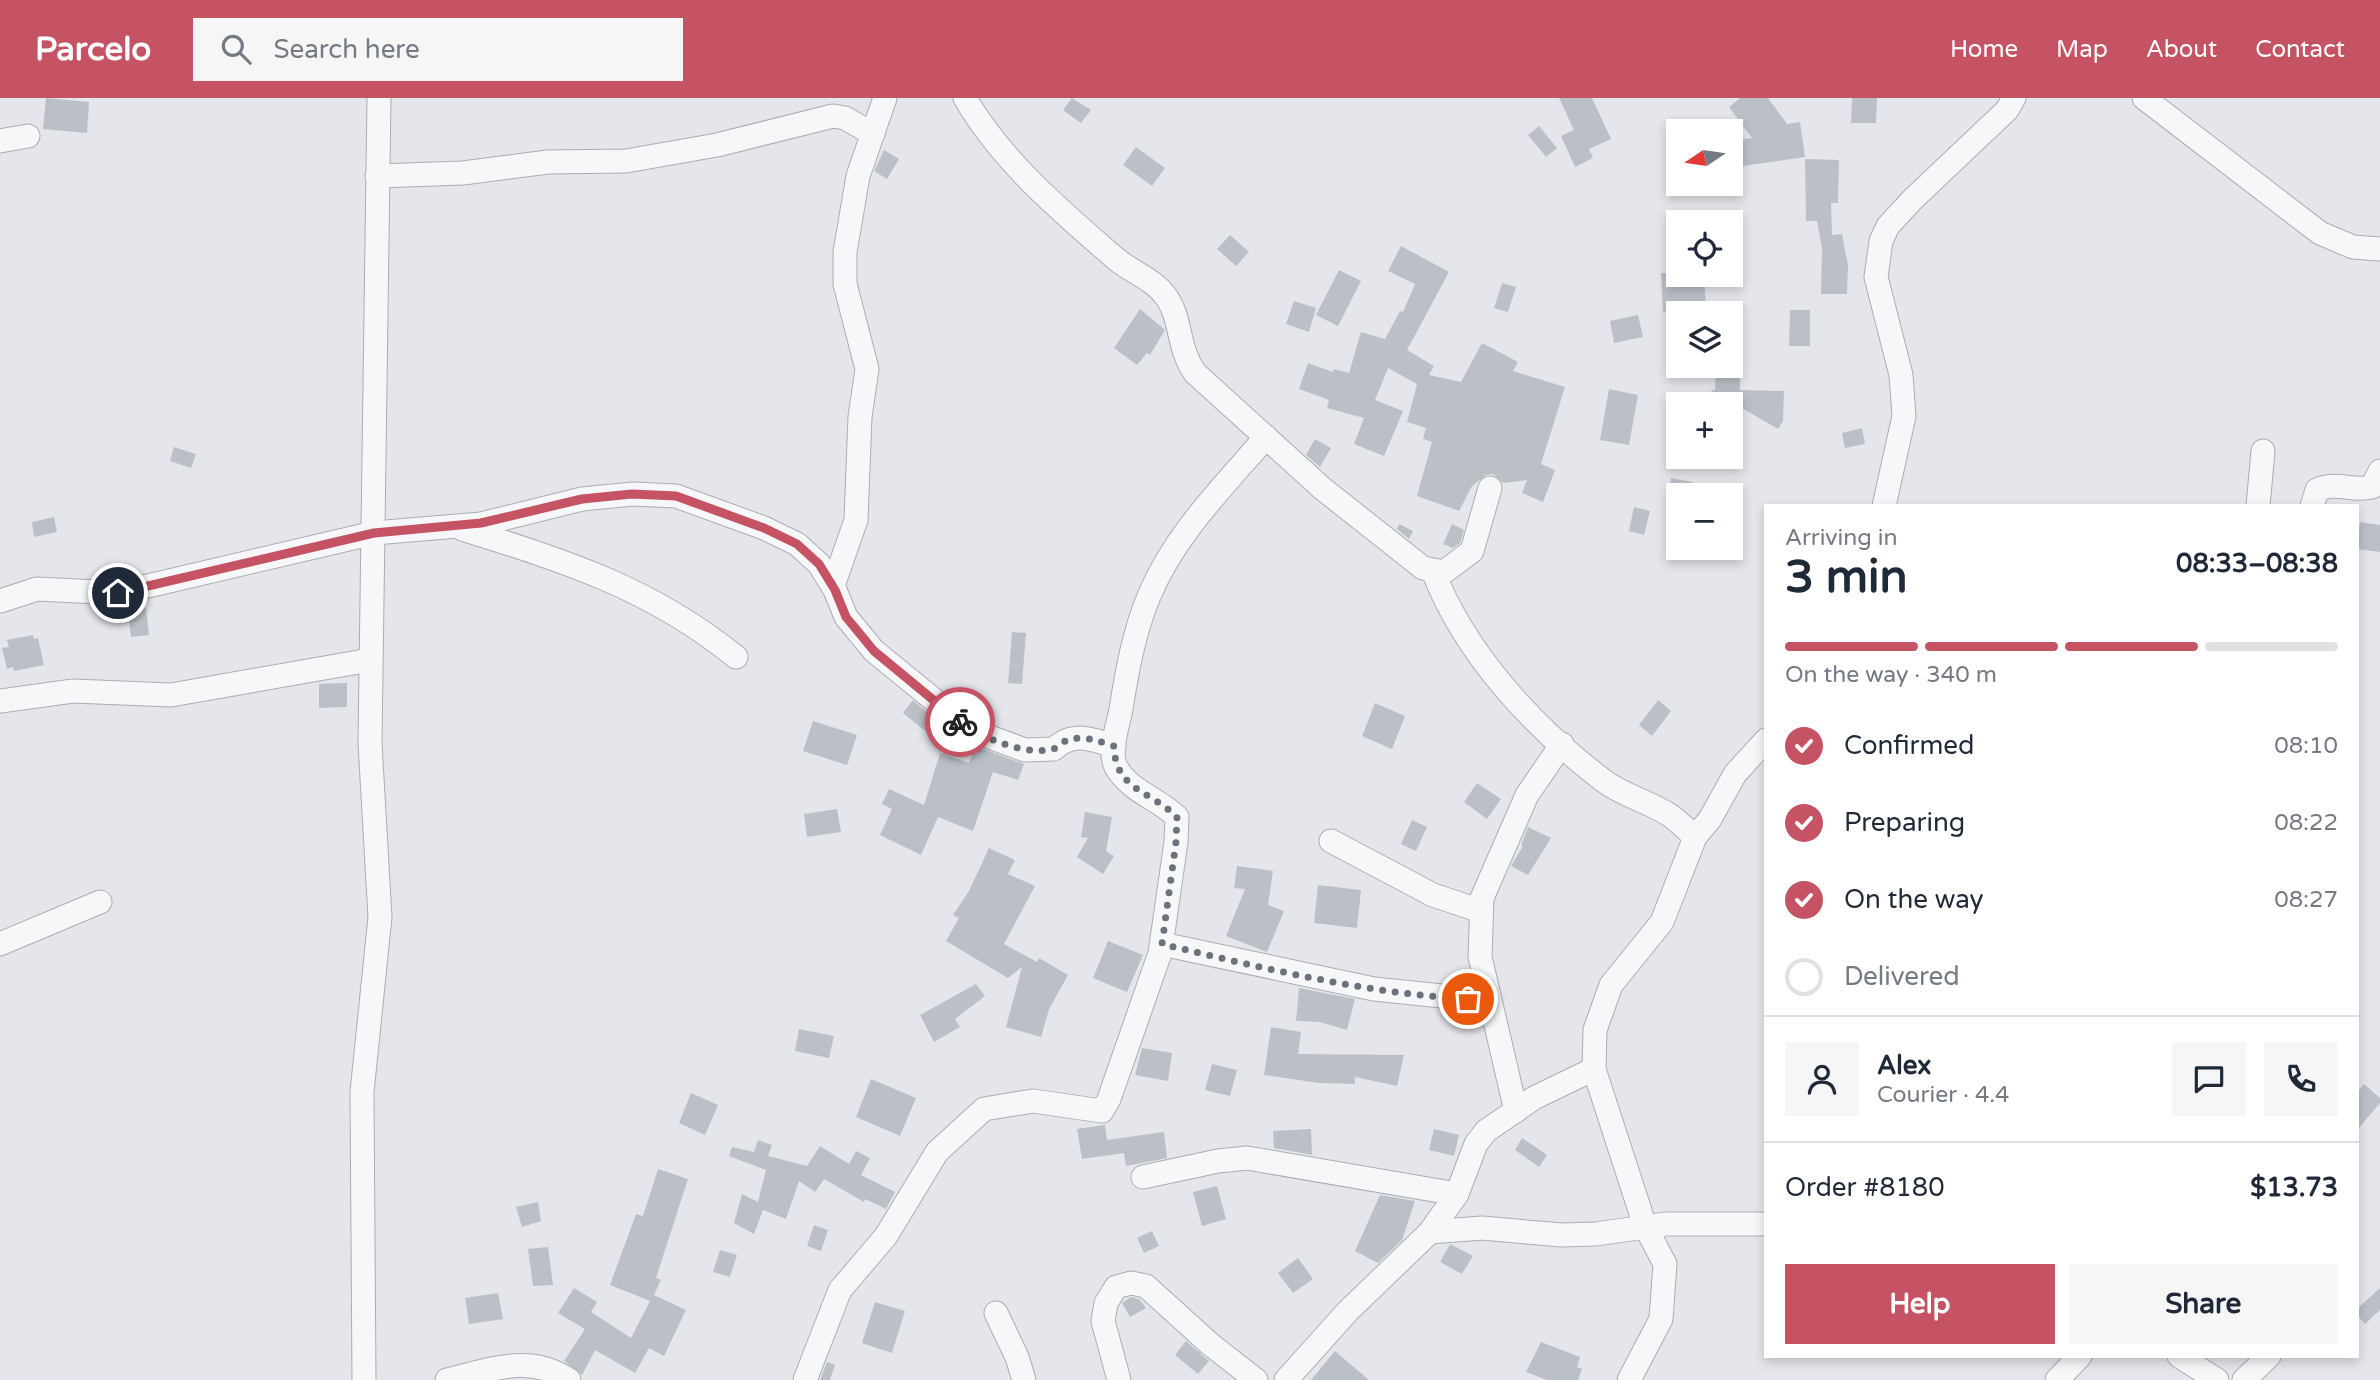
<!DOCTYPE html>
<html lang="en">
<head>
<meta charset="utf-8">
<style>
  body { margin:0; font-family:"Varela Round",sans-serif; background:#f6f6f7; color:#1f2937; height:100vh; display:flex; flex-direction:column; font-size:26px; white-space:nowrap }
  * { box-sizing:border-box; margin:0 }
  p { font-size:23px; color:#747a83 }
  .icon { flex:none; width:38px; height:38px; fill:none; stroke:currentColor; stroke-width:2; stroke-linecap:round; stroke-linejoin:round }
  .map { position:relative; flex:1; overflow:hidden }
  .details { position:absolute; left:1764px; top:406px; width:595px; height:854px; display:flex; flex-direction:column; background:#fff; border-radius:0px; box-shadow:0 4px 10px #0003 }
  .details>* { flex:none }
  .needle { width:46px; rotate:257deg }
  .tools { position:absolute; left:1666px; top:21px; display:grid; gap:14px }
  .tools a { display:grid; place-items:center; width:77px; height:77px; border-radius:0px; background:#fff; box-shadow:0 4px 10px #0003; font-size:35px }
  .pin { position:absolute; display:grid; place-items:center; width:60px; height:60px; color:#fff; margin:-30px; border:4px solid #fff; border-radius:50%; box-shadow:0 2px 7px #0007 }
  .courier { position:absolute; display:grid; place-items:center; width:70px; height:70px; margin:-35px; border:5px solid #c55364; border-radius:50%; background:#fff; color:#222; box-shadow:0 2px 9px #0007 }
  .head em { font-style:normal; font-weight:700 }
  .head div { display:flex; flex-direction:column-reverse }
  .head { display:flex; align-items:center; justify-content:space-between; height:119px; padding:0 21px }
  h1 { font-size:46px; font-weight:700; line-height:52px }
  .bar { display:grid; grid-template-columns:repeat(4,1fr); gap:10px 7px; align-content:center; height:84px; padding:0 21px }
  .bar i { height:9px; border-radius:5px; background:#e0e1e3 }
  .bar .on { background:#c55364 }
  .bar p { grid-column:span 4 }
  .line { display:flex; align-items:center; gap:18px; padding:0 21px; border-top:2px solid #e0e1e3 }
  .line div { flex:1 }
  .round { display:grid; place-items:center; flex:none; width:74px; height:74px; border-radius:0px; background:#f6f6f7 }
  ol { padding:0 21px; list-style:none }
  li { display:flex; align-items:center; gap:21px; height:77px }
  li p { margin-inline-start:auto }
  li .icon { padding:7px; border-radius:50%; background:#c55364; color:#fff; stroke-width:4 }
  li:last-child { color:#747a83 }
  li i { width:38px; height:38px; border:4px solid #e0e1e3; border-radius:50% }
  .primary-button { display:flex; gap:14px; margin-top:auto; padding:14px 21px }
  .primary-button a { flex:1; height:80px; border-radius:0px; background:#c55364; color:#fff; font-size:28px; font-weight:700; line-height:80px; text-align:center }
  .primary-button a+a { background:#f6f6f7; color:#1f2937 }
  header { display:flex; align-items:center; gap:42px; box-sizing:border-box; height:98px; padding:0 35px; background:#c55364; color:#fff }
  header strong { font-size:33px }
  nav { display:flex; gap:38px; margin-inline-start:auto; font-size:24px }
  .search { width:490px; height:63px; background:#f6f6f7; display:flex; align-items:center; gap:18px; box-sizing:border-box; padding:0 24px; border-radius:0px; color:#747a83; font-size:26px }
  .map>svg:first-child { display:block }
  .building { fill:#bbc0c7 }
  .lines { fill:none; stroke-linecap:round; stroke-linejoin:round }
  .minor-casing { stroke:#a9adb5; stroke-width:25 }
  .minor { stroke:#f6f7f9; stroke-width:23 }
  .done { stroke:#6c727d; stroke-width:7; stroke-dasharray:0 12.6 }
  .route { stroke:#c55364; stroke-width:9 }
</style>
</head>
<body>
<header>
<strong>Parcelo</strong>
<div class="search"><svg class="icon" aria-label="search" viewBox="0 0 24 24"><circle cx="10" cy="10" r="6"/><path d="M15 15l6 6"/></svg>Search here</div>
<nav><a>Home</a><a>Map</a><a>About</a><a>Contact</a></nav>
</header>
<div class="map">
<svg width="2380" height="1282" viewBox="0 0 2380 1282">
  <rect width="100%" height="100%" fill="#e4e6eb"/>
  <!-- building -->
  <g class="building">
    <polygon points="46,0 89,4 87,35 43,31"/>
    <polygon points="1072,0 1091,12 1081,25 1063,12"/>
    <polygon points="1559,0 1592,0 1611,41 1589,51 1593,60 1575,69 1561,38 1574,32"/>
    <polygon points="1740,0 1768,0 1787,26 1800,24 1805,59 1743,68 1739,42 1752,40 1729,9"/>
    <polygon points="1852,0 1877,0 1876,25 1851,25"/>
    <polygon points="1539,28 1557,50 1546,59 1528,37"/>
    <polygon points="1136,49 1165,70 1152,88 1123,67"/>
    <polygon points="884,52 899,61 887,81 874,73"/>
    <polygon points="1805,61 1839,62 1838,105 1831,105 1832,137 1842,136 1848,167 1847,196 1821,196 1822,151 1817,123 1806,123"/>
    <polygon points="1230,137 1249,154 1236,168 1217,151"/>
    <polygon points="1401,148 1449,174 1407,252 1434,268 1429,277 1461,284 1482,245 1518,264 1513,273 1565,289 1541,366 1555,372 1543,404 1522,395 1527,382 1503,385 1493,376 1486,377 1472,388 1459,413 1417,398 1432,344 1423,341 1426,330 1407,324 1417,286 1388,270 1375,302 1403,313 1384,358 1354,346 1364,320 1327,310 1329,302 1299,291 1308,265 1333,274 1334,271 1349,275 1361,234 1385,241 1400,213 1403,214 1415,186 1388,173"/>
    <polygon points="1339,172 1361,183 1338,228 1316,217"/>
    <polygon points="1661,175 1704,177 1706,212 1663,214"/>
    <polygon points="1502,185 1516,189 1508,214 1494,210"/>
    <polygon points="1294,203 1316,210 1309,234 1286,226"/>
    <polygon points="1140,211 1165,232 1150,257 1147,255 1137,267 1114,250"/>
    <polygon points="1790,212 1810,212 1810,248 1789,248"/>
    <polygon points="1638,217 1643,239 1614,245 1610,223"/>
    <polygon points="1716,268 1740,268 1740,292 1784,293 1783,323 1778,331 1735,306 1715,306 1715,295 1710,292 1715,292"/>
    <polygon points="1609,291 1638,297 1629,347 1600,342"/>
    <polygon points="1862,330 1865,346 1845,350 1842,335"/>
    <polygon points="1315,341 1331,350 1320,369 1306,357"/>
    <polygon points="174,349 196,356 191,370 170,363"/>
    <polygon points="1671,380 1693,384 1691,397 1668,397"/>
    <polygon points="1634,409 1650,413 1644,437 1629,433"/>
    <polygon points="54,419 57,434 34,439 32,424"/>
    <polygon points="2360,424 2380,427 2380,454 2357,451"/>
    <polygon points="1399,426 1413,433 1409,441 1397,431"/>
    <polygon points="1452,426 1464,432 1460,445 1453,450 1443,446"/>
    <polygon points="146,510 149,537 131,539 128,512"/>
    <polygon points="1012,534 1026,535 1022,586 1008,585"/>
    <polygon points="33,537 34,541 38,540 44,567 14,573 13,569 7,571 2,550 9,549 7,542"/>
    <polygon points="347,585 347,609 319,610 319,586"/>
    <polygon points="913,602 937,623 928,635 903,615"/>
    <polygon points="1658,602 1671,613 1652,638 1639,627"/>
    <polygon points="1375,605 1405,618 1392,651 1362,638"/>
    <polygon points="813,623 857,637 847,667 803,653"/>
    <polygon points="975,648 1024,666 1018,682 993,674 973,733 938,719 921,757 880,737 892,711 882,706 889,691 924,707 940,655 969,665"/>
    <polygon points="1477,685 1501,701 1487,721 1464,704"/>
    <polygon points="837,711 841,734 807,739 804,716"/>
    <polygon points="1085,714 1112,719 1106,753 1114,758 1103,776 1077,759 1088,740 1081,739"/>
    <polygon points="1412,722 1427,729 1416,753 1401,746"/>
    <polygon points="1528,729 1551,740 1528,777 1511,768 1523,748 1521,747"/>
    <polygon points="989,750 1015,762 1008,776 1035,788 1004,846 1037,864 1039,860 1068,877 1049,911 1041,939 1006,929 1022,869 1008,880 946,843 959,820 953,817 969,793"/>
    <polygon points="1237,768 1273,773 1268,807 1284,813 1267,854 1226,838 1245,791 1234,790"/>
    <polygon points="1318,787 1361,792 1357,830 1314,825"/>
    <polygon points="1108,843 1143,857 1127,894 1093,880"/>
    <polygon points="976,886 985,898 955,921 960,929 934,944 920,917"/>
    <polygon points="1299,890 1355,901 1347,932 1320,924 1296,923"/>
    <polygon points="1271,929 1301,934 1298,956 1404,957 1397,988 1355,979 1355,986 1319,985 1264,977"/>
    <polygon points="799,931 834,938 829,960 795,953"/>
    <polygon points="1142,950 1172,955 1168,983 1135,977"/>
    <polygon points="1212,966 1237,972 1230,998 1205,992"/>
    <polygon points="871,981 916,1000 900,1038 856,1019"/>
    <polygon points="2364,986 2380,1000 2380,1005 2357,1032 2357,995"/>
    <polygon points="691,995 718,1007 705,1037 679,1025"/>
    <polygon points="1105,1027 1107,1042 1164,1034 1167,1060 1126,1068 1124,1055 1082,1061 1077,1031"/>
    <polygon points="1311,1031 1312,1057 1274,1050 1273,1033"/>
    <polygon points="1434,1031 1459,1037 1454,1058 1429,1052"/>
    <polygon points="1522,1040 1547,1057 1539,1069 1515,1052"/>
    <polygon points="758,1042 772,1047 768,1058 807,1068 820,1048 849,1066 856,1053 870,1060 861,1077 895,1094 886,1111 865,1101 864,1104 824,1081 815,1094 799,1083 786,1121 763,1112 754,1136 734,1125 742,1096 758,1104 766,1072 729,1058 732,1049 754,1054"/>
    <polygon points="658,1071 688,1081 656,1180 661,1182 654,1197 686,1212 664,1258 649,1250 635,1275 595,1252 582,1277 564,1263 585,1231 558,1215 574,1190 597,1204 591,1214 631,1240 650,1203 610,1187 636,1116 643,1118"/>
    <polygon points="1217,1088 1226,1121 1202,1128 1193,1094"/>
    <polygon points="1380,1097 1415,1103 1402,1142 1378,1165 1355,1153"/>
    <polygon points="538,1104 541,1123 522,1129 516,1109"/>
    <polygon points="814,1127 828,1132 821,1153 807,1148"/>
    <polygon points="1152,1133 1159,1148 1144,1155 1137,1140"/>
    <polygon points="1450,1146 1473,1158 1462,1176 1440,1164"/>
    <polygon points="548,1149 553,1187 533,1188 528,1151"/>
    <polygon points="720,1152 737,1157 730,1179 713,1174"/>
    <polygon points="1298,1160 1313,1181 1293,1195 1278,1175"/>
    <polygon points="2380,1190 2380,1212 2365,1226 2357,1217 2357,1211"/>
    <polygon points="498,1195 503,1221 469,1226 465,1200"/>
    <polygon points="1131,1199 1139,1201 1146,1210 1130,1219 1122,1205"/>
    <polygon points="875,1204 905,1213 892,1255 862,1245"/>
    <polygon points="1186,1243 1209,1263 1198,1276 1175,1257"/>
    <polygon points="1541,1244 1580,1259 1577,1269 1582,1271 1578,1282 1547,1282 1526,1274"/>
    <polygon points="1335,1253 1369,1282 1311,1282"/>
    <polygon points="827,1264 835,1267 830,1282 820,1282"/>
  </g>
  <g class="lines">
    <!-- minor casing -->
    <g class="minor-casing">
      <g id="minor">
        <path d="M965,0c37,64 96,113 151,161 17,14 38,20 51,39 15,22 10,49 28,75l128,116 100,79 21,4 28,-21 18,-63"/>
        <polyline points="2144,0 2320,135 2353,149 2380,151"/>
        <polyline points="0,43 28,38"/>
        <polyline points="377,78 463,75 548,64 626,63 717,47 833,18 845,20 873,36"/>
        <polyline points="1884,408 1904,318 1901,277 1876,179 1881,143 1888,128 1913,101 2007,12 2014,0"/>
        <polyline points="2258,408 2263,353"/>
        <path d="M2312,408l5,-16c19,-9 36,2 55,-3l8,-16"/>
        <path d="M462,431c103,32 189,59 274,128"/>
        <path d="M1433,473c32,83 101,157 171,210 20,15 46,21 67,35 8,6 16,14 24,21"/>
        <polyline points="833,488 856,422 860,319 867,271 845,186 845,154 858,78 885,0"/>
        <path d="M0,503l37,-12 81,4 256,-60 107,-9 101,-25 51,-5 43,2 88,32 33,16 22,20 16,26 11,27 28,34 97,79 54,20 29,-1c19,-18 37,-10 60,-3"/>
        <polyline points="0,603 73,593 171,597 370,562"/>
        <polyline points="1331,743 1433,797 1481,813"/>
        <polyline points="0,846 100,804"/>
        <polyline points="1162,846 1374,891 1490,903"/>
        <polyline points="1516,1013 1480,859 1482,800 1527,697 1562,646"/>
        <polyline points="1143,1079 1218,1063 1247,1060 1457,1096"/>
        <polyline points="1430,1134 1482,1130 1561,1137 1596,1136 1666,1126 1766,1126"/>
        <polyline points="996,1215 1017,1259 1024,1282"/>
        <polyline points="2179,1258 2217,1282"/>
        <polyline points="364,1282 362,994 380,819 370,645 379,0"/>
        <path d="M447,1282c43,-10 83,-27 122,0"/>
        <path d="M805,1282l35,-90 46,-54 51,-84 47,-43 49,-8 69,10 7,-12 51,-146 16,-111 1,-25c-19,-19 -47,-25 -61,-50 -8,-14 2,-42 5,-58 6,-38 13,-77 28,-113 26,-62 74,-109 117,-159"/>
        <polyline points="1119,1282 1103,1223 1106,1205 1116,1189 1131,1185 1146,1188 1210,1246 1256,1282"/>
        <polyline points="1286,1282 1348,1213 1430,1134 1457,1096 1476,1046 1486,1033 1534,1000 1594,971"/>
        <polyline points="1629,1282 1661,1221 1665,1166 1645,1128 1594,971 1595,932 1611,887 1662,824 1695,739 1710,721 1735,676 1766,642"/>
        <polyline points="2057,1282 2080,1258"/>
        <polyline points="2244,1282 2269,1258"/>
      </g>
    </g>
    <!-- minor -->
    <use href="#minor" class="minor"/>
  </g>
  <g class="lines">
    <!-- done -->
    <path class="done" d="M960,624c24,17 66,34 94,27 19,-18 37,-10 60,-3 1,44 37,45 63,71l-1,25 -14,102c100,24 202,49 306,55"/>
    <!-- route -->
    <polyline class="route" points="118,495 374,435 481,425 582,401 632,396 676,398 764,430 797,446 819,466 835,492 846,519 874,553 960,624"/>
  </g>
</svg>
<div class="tools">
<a><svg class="needle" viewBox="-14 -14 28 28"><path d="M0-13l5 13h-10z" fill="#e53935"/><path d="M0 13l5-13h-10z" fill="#747a83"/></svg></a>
<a><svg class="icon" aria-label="locate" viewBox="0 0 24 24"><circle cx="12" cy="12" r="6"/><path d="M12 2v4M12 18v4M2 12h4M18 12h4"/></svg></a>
<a><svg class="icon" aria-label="layers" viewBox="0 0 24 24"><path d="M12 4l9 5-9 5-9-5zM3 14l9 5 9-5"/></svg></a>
<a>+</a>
<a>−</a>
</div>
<div class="pin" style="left:1468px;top:901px;background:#ea580c"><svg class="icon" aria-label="bag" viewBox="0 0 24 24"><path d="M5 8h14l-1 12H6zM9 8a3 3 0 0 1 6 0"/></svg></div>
<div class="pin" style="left:118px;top:495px;background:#1f2937"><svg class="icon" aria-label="home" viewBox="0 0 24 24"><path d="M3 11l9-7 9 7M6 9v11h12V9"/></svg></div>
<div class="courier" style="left:960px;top:624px"><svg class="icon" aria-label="bike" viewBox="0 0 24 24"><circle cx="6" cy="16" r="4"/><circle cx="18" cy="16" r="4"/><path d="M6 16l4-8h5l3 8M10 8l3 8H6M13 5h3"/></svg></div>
<section class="details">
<div class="head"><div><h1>3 min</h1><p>Arriving in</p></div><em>08:33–08:38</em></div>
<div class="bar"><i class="on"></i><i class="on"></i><i class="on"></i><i></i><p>On the way · 340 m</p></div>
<ol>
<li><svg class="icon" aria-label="check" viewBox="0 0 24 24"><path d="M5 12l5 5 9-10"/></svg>Confirmed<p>08:10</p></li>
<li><svg class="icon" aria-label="check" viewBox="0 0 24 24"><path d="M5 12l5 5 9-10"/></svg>Preparing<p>08:22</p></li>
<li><svg class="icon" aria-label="check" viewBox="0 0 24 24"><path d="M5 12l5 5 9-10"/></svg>On the way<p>08:27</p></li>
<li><i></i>Delivered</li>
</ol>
<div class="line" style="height:126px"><a class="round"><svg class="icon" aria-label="person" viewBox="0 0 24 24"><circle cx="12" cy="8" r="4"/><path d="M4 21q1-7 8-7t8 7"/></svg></a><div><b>Alex</b><p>Courier · 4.4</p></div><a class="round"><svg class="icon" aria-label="chat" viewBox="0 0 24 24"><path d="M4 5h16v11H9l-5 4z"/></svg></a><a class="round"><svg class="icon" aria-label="phone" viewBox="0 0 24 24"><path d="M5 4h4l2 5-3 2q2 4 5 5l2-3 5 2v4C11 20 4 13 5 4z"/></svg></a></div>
<div class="line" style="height:91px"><div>Order #8180</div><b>$13.73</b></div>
<div class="primary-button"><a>Help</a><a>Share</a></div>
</section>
</div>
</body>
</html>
